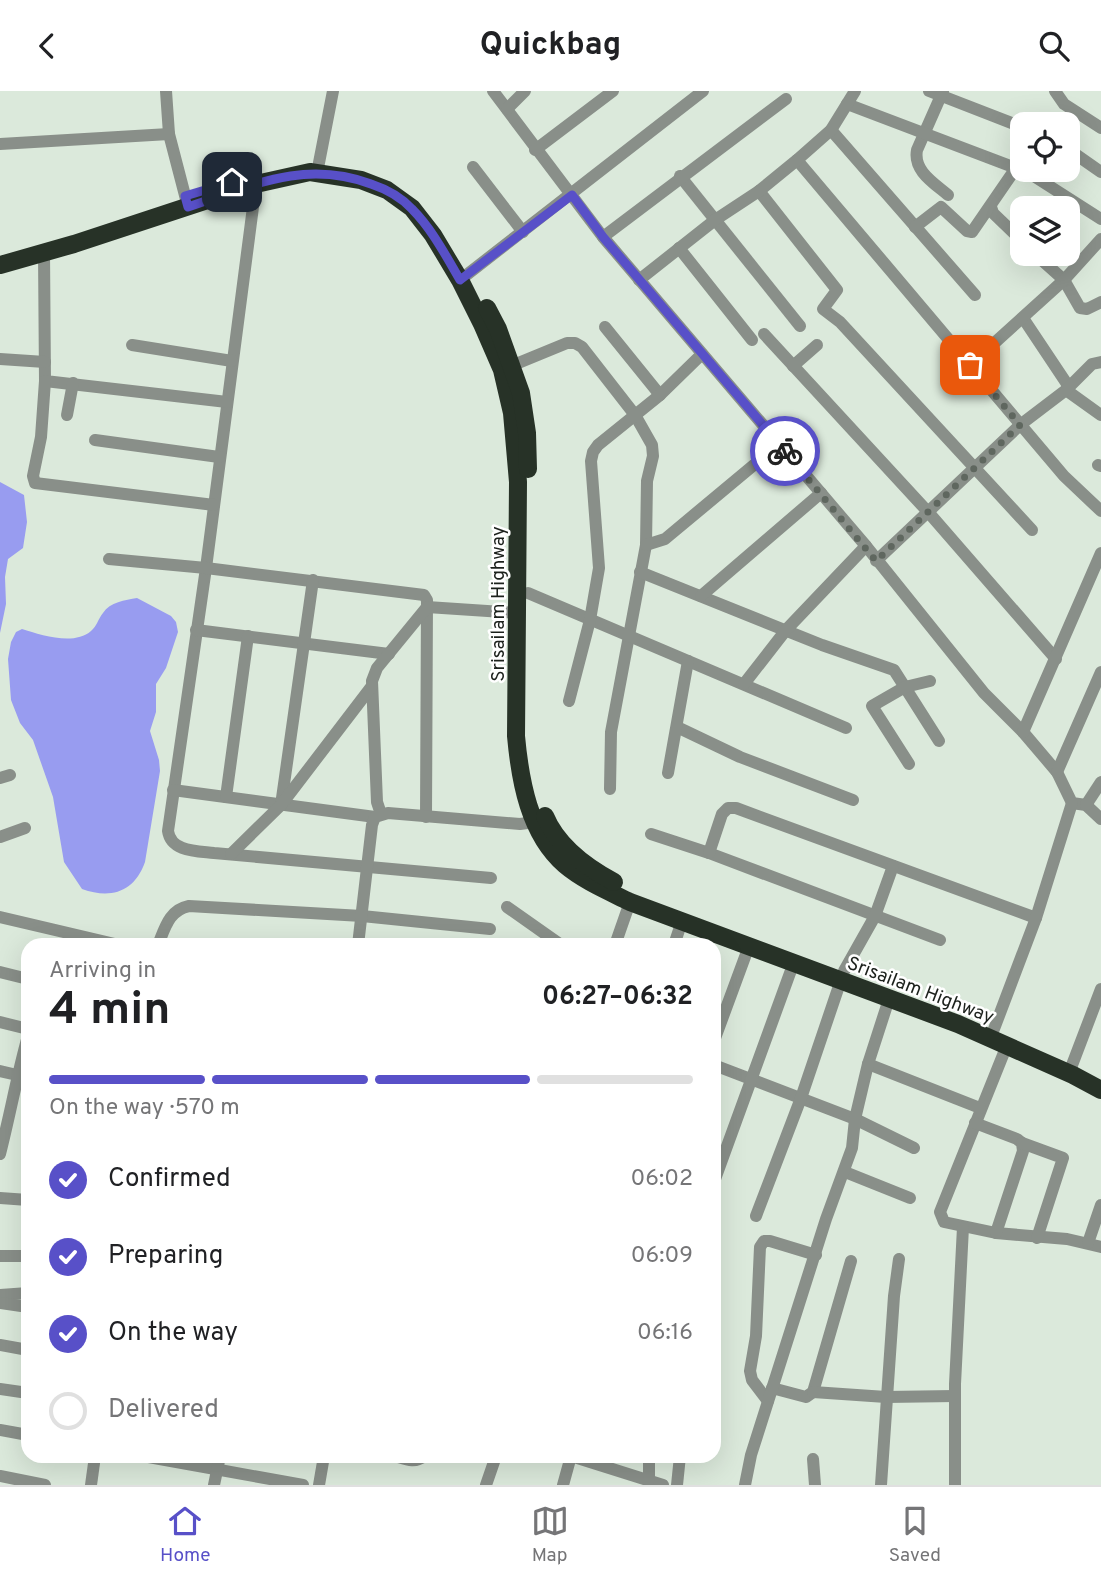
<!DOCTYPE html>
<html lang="en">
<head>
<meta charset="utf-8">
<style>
  body { margin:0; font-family:Overpass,sans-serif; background:#f2f2f2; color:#202124; height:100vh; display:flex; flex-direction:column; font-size:26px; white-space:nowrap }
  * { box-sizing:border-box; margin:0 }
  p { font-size:23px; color:#757577 }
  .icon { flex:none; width:38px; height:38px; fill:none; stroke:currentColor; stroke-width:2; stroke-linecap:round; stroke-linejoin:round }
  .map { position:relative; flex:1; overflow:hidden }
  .panel { position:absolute; left:21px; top:847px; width:700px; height:525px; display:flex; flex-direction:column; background:#fff; border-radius:21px; box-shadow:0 7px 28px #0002 }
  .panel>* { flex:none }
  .fabs { position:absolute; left:1010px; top:21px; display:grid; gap:14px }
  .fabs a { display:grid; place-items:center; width:70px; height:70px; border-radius:14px; background:#fff; box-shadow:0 7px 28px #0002; font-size:35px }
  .pin { position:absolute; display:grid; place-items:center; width:60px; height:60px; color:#fff; margin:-30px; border-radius:14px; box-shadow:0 4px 10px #0006 }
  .courier { position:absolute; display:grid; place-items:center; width:70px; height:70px; margin:-35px; border:5px solid #5850c8; border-radius:50%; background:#fff; color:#222; box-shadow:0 2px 9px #0007 }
  .head em { font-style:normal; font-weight:700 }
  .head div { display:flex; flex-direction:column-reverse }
  .head { display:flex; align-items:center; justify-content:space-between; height:119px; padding:0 28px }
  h1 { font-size:46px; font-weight:700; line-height:52px }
  .bar { display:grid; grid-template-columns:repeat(4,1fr); gap:10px 7px; align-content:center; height:84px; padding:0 28px }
  .bar i { height:9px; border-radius:5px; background:#e0e0e0 }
  .bar .current { background:#5850c8 }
  .bar p { grid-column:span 4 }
  ol { padding:0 28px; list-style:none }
  li { display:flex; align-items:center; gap:21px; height:77px }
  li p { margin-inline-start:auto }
  li .icon { padding:7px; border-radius:50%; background:#5850c8; color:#fff; stroke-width:4 }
  li:last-child { color:#757577 }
  li i { width:38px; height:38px; border:4px solid #e0e0e0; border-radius:50% }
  header { display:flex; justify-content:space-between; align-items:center; height:91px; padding:0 28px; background:#fff; font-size:32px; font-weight:700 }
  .tabs { display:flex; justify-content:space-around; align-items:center; height:98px; border-top:2px solid #e0e0e0; background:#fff; font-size:19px; color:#757577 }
  .tabs a { display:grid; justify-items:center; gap:4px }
  .tabs .current { color:#5850c8 }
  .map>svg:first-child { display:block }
  .water { fill:#989cf0 }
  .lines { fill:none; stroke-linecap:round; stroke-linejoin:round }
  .minor { stroke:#898f89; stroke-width:12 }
  .highway { stroke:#273227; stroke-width:18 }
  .done { stroke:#5f675f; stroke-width:7; stroke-dasharray:0 12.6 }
  .route { stroke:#5850c8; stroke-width:9 }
  .labels { text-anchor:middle; stroke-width:5; stroke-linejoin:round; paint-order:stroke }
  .street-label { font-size:19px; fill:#1c211c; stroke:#fff }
</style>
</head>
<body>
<header><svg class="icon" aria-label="back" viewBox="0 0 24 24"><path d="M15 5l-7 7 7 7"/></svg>Quickbag<svg class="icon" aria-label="search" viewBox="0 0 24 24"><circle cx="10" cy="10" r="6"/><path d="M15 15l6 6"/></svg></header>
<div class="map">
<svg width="1101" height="1394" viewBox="0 0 1101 1394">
  <rect width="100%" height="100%" fill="#dbe9db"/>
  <!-- water -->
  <g class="water">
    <polygon points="0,391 24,404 27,431 23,457 8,468 5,486 6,513 0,542"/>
    <path d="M137,507l34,18 5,6 2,10 -12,36 -10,16v28l-6,19 9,29 1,11 -15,91c-11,31 -35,37 -63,27l-18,-27 -11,-65 -20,-57 -13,-17 -9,-23 -3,-41 3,-17 5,-10 6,-3c19,6 52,17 69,2 6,-5 7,-12 12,-18 7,-11 22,-13 34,-15z"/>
  </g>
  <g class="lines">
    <!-- minor -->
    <g class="minor">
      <polyline points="166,0 169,43 188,116"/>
      <polyline points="493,0 603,146 866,455 984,602 1023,641 1057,681 1072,712 1086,714 1101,728"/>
      <polyline points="929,0 1022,36"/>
      <path d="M943,0l-26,59c-4,21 17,33 31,45"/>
      <polyline points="1055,0 1064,13 1101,37"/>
      <polyline points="847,13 1029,82 1101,128"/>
      <polyline points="507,18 525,0"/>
      <polyline points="831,39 975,204"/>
      <polyline points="0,53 169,43"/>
      <polyline points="1068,58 1101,81"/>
      <polyline points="535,59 613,0"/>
      <polyline points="797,69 1064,385 1101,420"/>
      <polyline points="473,76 523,141"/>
      <polyline points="317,82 333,0"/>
      <polyline points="680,85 800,235"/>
      <path d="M256,93l-50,384 -38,263c3,21 29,20 46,22l277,25"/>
      <polyline points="759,100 837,199 823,218 840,231 1032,439"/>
      <polyline points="991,116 993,122 1022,150"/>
      <polyline points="915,136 941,116 967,140 972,141 1016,77"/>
      <polyline points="603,146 786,8"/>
      <polyline points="679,157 752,249"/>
      <polyline points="44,161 45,290 227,311"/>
      <polyline points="1035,163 1064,189 1080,217 1087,218 1101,211"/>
      <polyline points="460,189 703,0"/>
      <polyline points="639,189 715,129 759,100 797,69 831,39 855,0"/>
      <polyline points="1023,227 1069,296"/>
      <polyline points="605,236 660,304"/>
      <polyline points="764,243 929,422 1056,568"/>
      <polyline points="132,254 232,270"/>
      <polyline points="0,268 45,271"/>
      <polyline points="970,274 1064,189 1101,148"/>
      <polyline points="511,275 567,252 575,252 582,256 635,324 652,354 653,365 647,390 646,454 611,641 610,698"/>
      <polyline points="793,275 817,254"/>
      <polyline points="45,290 41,346 33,385 35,392 214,414"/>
      <polyline points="1066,299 1101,324"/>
      <polyline points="67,324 73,292"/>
      <polyline points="95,349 219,366"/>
      <polyline points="1098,374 1101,375"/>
      <polyline points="646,454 665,448 779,353"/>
      <polyline points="109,468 206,477 424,504 427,509 426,726"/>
      <polyline points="876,470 1020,334 1066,299 1092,273 1101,271"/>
      <polyline points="640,481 822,554 894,579 939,650"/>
      <polyline points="528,502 846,637"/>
      <polyline points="701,505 821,402"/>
      <polyline points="196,539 389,563"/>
      <polyline points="744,593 786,539 866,455"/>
      <polyline points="569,610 590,529 599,477 591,370 593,361 598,354 660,304 702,263"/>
      <polyline points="677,636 740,666 853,709"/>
      <polyline points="1023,641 1101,462"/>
      <polyline points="909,673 872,615 905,596 930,590"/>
      <polyline points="1057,681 1101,581"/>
      <polyline points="668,682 688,570"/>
      <polyline points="0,687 10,684"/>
      <polyline points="173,699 375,726"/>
      <polyline points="226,706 248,545"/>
      <polyline points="281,714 313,489"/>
      <polyline points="1086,714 1101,691"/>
      <polyline points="381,723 377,711 372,590 377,577 427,516 519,522"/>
      <polyline points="651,743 709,762 940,849"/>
      <polyline points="0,746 25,737"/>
      <polyline points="709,762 722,723 728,717 736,717 1036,827"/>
      <polyline points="231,763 281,714 372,595"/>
      <polyline points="507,816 561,854"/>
      <polyline points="0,826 119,854"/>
      <path d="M158,854c7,-17 11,-35 31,-39l173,10 128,13"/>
      <polyline points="358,854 372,734 375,726 388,722 520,733 542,730"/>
      <polyline points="615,854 630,811"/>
      <polyline points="674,854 682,830"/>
      <polyline points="844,880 875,825 893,775"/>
      <polyline points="0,881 28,888"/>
      <polyline points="0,931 28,938"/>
      <polyline points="994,938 1036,827 1072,712"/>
      <polyline points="714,950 749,855"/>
      <polyline points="1007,954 940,1121 944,1131 996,1142 1067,1148 1101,1156"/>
      <polyline points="868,973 980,1017"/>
      <polyline points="714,974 855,1028 914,1057"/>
      <polyline points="0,980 17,984"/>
      <polyline points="1069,982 1101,898"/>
      <polyline points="975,1032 1017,1048 1022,1052 1023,1060 996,1142"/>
      <polyline points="1022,1052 1063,1067 1037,1147"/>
      <path d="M0,1063c10,-39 17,-79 28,-118"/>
      <polyline points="845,1081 910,1107"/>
      <polyline points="714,1091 794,871"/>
      <polyline points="0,1107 28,1109"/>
      <polyline points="756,1125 801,1007 841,889"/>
      <polyline points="1088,1152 1101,1114"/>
      <polyline points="0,1165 28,1165"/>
      <polyline points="0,1204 28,1202"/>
      <polyline points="0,1212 28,1216"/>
      <polyline points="0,1254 28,1259"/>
      <polyline points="772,1297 806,1306 813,1301 851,1170"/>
      <polyline points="0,1298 28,1302"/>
      <polyline points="813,1301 886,1306 955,1305"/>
      <polyline points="768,1310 752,1289 750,1280 756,1245 760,1156 764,1150 770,1150 816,1164"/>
      <polyline points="0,1339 28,1344"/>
      <polyline points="143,1365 303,1394"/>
      <path d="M395,1365c10,3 20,8 29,0"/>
      <polyline points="571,1365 663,1394"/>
      <polyline points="813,1368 815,1394"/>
      <polyline points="0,1385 45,1394"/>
      <polyline points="649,1389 649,1365"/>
      <polyline points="91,1394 95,1365"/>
      <polyline points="214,1394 220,1365"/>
      <polyline points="319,1394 324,1365"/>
      <polyline points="486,1394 496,1365"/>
      <polyline points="563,1394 571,1365"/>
      <polyline points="677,1394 680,1365"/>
      <polyline points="745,1394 751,1364 826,1128 852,1057 855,1028 868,973 889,908"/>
      <polyline points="881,1394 894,1205 899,1168"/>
      <polyline points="955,1394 955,1293 963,1136"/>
    </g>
    <!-- highway -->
    <g class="highway">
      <path d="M0,174l74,-21 182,-60 54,-12 51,8 26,10 25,18 21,27 27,45 22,44 20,46 10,43 6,69 -2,254c4,44 13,98 49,129 19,16 43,26 65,37l328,122 115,51 28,15"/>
      <polyline points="487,217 498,238 521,302 527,342 528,378"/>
      <path d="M545,725c12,29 41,51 69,66"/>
    </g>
  </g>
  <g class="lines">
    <!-- done -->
    <polyline class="done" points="785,360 876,470 1020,334 970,274"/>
    <!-- route -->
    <path class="route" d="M232,91l-47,14 3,11c63,-21 116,-48 183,-23 15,5 30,13 41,25 20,20 34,47 48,71l112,-85 31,42 182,214"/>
  </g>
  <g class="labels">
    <!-- street labels -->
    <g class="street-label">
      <text transform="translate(497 513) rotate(-90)" y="7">Srisailam Highway</text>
      <text transform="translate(921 898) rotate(21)" y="7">Srisailam Highway</text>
    </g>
  </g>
</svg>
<div class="fabs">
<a><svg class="icon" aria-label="locate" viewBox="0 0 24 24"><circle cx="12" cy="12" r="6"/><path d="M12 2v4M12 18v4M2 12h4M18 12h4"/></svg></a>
<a><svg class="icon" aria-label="layers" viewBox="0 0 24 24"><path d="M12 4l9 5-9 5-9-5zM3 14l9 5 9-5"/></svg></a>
</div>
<div class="pin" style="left:970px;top:274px;background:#ea580c"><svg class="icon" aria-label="bag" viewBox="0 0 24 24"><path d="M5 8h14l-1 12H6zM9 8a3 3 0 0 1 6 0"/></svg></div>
<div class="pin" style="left:232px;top:91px;background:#1f2937"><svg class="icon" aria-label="home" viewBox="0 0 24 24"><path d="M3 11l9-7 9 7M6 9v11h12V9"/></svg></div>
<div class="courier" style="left:785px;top:360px"><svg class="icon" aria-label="bike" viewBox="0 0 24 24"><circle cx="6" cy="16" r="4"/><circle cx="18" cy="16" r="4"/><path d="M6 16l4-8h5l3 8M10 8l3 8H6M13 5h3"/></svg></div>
<section class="panel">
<div class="head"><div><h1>4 min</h1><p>Arriving in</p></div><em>06:27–06:32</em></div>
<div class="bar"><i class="current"></i><i class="current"></i><i class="current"></i><i></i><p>On the way · 570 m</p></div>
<ol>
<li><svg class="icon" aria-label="check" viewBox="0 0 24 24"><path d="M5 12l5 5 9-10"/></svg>Confirmed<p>06:02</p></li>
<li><svg class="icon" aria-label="check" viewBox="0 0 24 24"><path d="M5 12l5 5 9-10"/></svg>Preparing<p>06:09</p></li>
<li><svg class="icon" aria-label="check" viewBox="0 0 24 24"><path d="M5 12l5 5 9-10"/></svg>On the way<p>06:16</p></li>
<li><i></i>Delivered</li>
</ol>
</section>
</div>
<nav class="tabs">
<a class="current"><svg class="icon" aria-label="home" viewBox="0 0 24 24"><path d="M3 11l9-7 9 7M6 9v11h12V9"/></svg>Home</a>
<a><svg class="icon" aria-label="map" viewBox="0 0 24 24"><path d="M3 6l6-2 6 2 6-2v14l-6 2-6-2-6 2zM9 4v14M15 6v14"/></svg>Map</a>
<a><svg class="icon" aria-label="saved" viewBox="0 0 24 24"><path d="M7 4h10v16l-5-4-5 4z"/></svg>Saved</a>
</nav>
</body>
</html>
